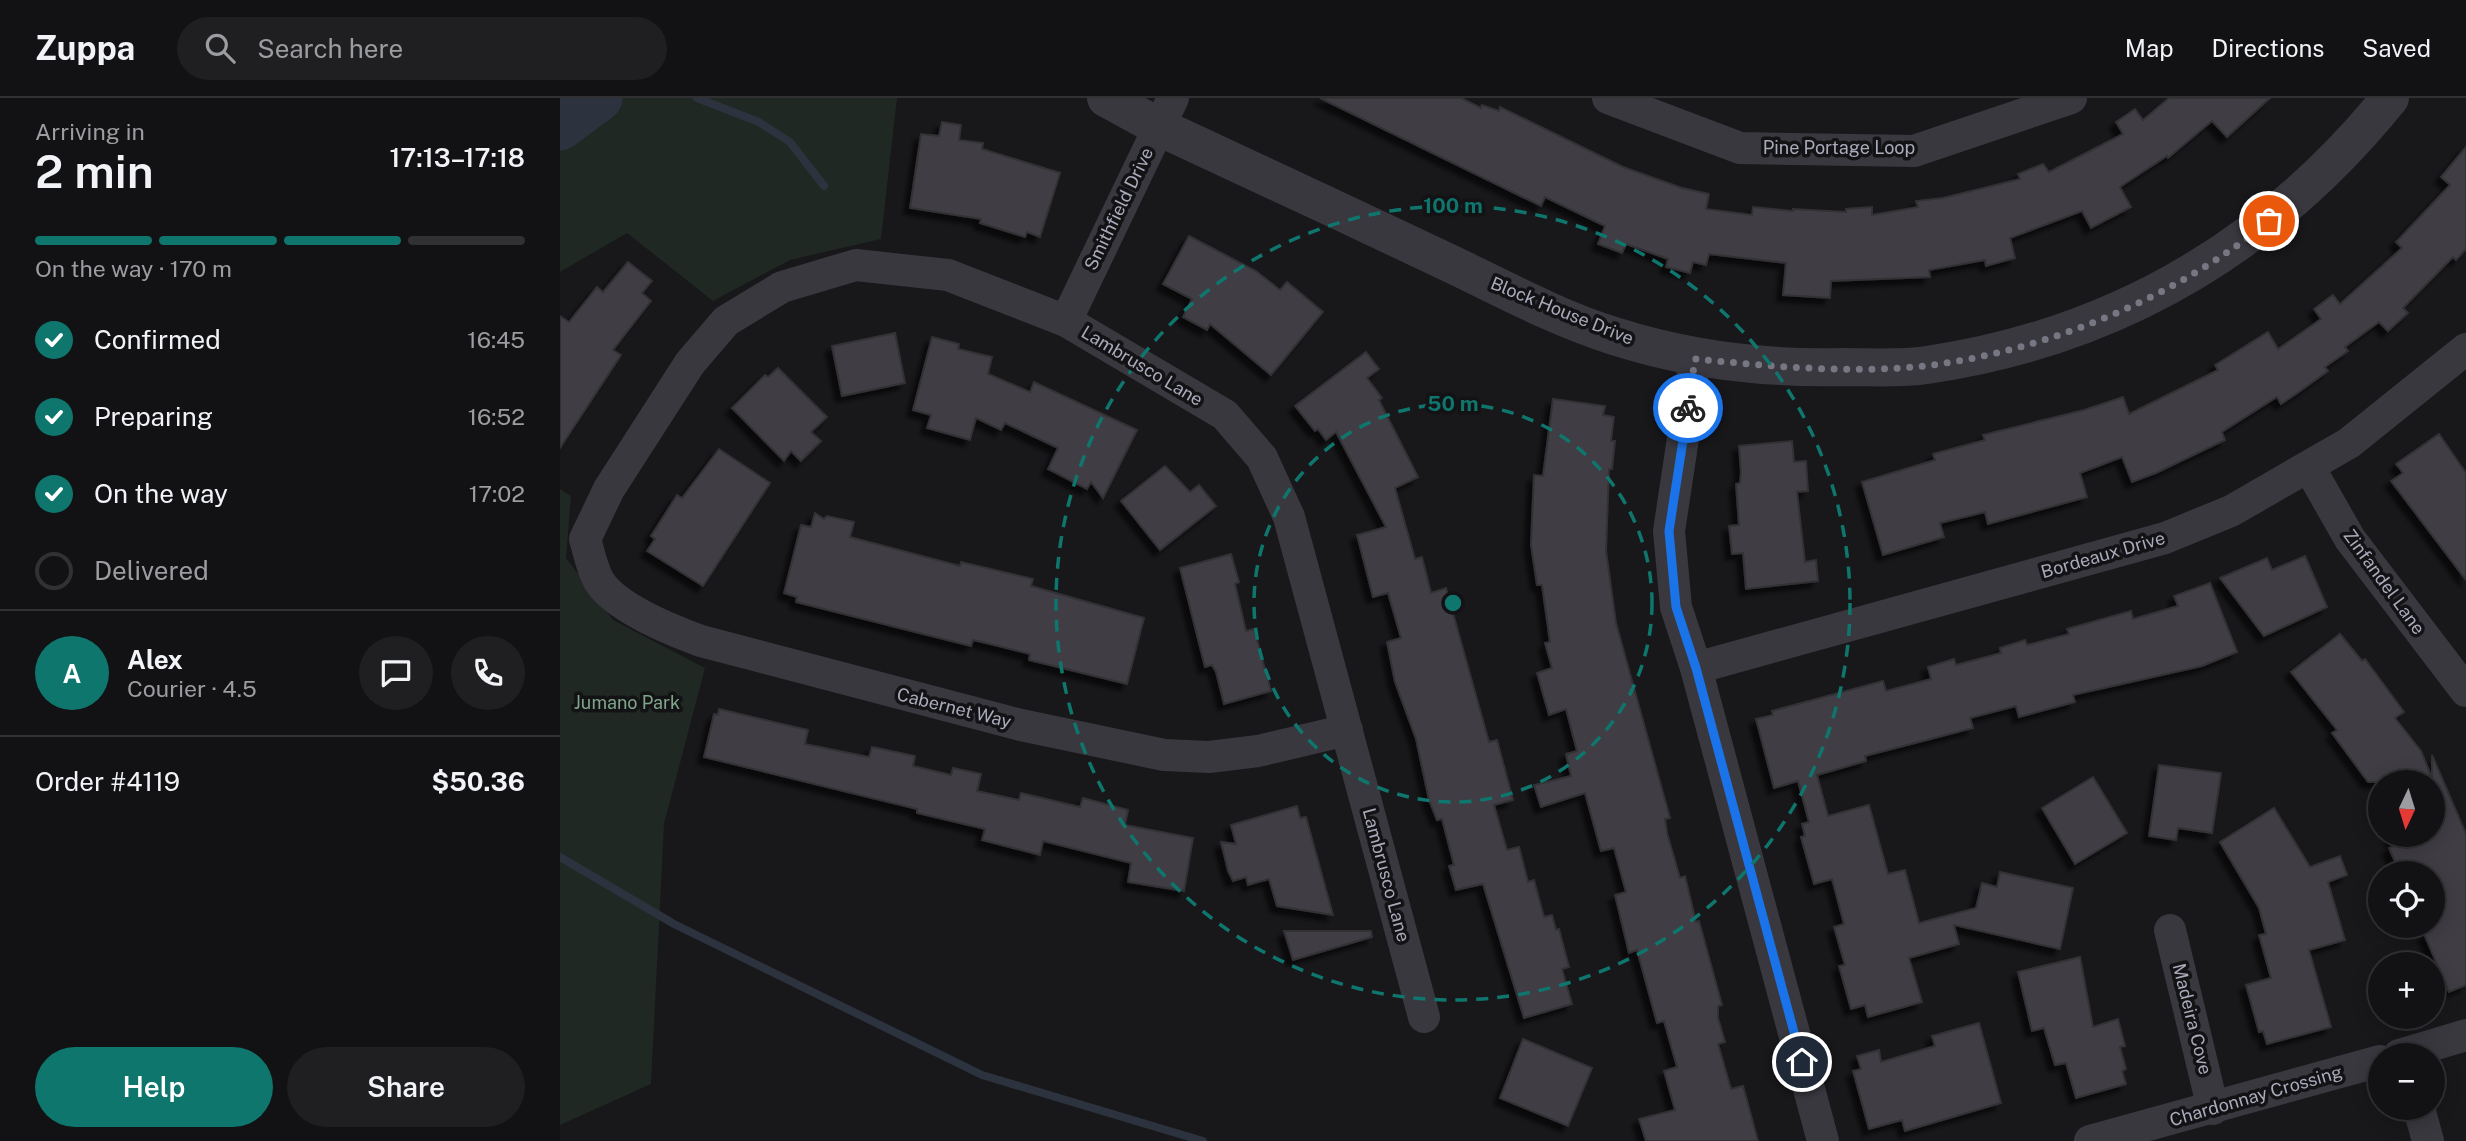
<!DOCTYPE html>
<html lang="en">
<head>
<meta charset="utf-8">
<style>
  body { margin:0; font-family:"Public Sans",sans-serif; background:#1f1f22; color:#f1f3f6; height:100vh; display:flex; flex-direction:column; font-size:26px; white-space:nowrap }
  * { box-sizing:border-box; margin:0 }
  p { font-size:23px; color:#9c9da0 }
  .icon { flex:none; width:38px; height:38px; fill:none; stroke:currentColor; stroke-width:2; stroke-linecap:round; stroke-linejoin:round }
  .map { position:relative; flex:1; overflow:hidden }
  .panel { display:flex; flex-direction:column; background:#121114; width:560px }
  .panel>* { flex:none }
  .needle { width:46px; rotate:184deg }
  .controls { position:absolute; left:1808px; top:672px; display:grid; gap:14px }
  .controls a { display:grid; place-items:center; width:77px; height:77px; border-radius:50%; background:#121114; box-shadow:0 4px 18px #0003,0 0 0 2px #313134; font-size:35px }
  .pin { position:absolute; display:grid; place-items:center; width:60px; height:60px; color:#fff; margin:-30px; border:4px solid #fff; border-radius:50%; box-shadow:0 2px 7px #0007 }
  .courier { position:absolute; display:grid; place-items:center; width:70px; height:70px; margin:-35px; border:5px solid #1a73e8; border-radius:50%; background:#fff; color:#222; box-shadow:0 2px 9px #0007 }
  .head em { font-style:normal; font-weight:600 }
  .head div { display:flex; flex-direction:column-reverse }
  .head { display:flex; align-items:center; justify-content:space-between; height:119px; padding:0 35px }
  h1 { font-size:46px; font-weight:600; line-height:52px }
  .bar { display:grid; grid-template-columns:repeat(4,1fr); gap:10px 7px; align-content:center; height:84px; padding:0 35px }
  .bar i { height:9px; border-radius:5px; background:#313134 }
  .bar .active { background:#0f766e }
  .bar p { grid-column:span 4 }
  .line { display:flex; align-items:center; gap:18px; padding:0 35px; border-top:2px solid #313134 }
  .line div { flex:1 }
  .round { display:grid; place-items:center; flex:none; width:74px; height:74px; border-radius:37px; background:#1f1f22 }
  ol { padding:0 35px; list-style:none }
  li { display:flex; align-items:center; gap:21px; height:77px }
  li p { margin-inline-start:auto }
  li .icon { padding:7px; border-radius:50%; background:#0f766e; color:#fff; stroke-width:4 }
  li:last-child { color:#9c9da0 }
  li i { width:38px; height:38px; border:4px solid #313134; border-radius:50% }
  .action { display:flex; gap:14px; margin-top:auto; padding:14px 35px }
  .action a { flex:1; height:80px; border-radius:42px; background:#0f766e; color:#fff; font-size:28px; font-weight:600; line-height:80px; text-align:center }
  .action a+a { background:#1f1f22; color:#f1f3f6 }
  header { display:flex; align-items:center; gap:42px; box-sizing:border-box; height:98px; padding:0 35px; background:#121114; border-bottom:2px solid #313134 }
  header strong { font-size:33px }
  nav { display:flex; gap:38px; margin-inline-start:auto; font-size:24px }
  .search { width:490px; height:63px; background:#1f1f22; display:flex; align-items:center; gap:18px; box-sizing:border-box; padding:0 24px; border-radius:38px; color:#9c9da0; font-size:26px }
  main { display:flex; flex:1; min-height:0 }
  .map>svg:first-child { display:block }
  .green { fill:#1f2822 }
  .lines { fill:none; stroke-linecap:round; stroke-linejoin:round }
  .stream { stroke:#2c333f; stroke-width:8 }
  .river { stroke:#2c333f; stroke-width:47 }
  .building { fill:#3f3e44; stroke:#323136; stroke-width:2; filter:url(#shadow) }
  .minor { stroke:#39383f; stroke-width:32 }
  .tertiary { stroke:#39383f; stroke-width:38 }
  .done { stroke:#767782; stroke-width:7; stroke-dasharray:0 12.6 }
  .route { stroke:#1a73e8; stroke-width:9 }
  .ring { fill:none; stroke:#0f766e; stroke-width:3.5; stroke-dasharray:12 9 }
  .labels { text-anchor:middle; stroke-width:7; stroke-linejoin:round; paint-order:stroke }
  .street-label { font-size:18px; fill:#a9aaba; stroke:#131215 }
  .park-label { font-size:18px; fill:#7fa68a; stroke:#131215 }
  .centre { fill:#0f766e; stroke:#131215; stroke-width:3.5 }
  .ring-label { font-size:21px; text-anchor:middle; font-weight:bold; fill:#0f766e; stroke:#131215; stroke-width:7; stroke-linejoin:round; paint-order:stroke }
</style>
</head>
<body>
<header>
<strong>Zuppa</strong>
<div class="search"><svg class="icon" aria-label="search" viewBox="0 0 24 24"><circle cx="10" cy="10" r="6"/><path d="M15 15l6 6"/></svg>Search here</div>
<nav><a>Map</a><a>Directions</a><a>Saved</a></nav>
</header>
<main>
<section class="panel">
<div class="head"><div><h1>2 min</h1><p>Arriving in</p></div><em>17:13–17:18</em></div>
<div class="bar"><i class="active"></i><i class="active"></i><i class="active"></i><i></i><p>On the way · 170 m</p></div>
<ol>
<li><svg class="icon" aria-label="check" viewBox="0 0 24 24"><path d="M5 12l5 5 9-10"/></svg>Confirmed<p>16:45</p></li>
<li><svg class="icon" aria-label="check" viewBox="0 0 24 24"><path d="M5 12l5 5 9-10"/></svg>Preparing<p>16:52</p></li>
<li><svg class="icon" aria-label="check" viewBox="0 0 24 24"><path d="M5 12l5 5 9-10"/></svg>On the way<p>17:02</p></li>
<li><i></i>Delivered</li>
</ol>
<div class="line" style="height:126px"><b class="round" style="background:#0f766e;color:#fff">A</b><div><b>Alex</b><p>Courier · 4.5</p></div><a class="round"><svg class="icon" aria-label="chat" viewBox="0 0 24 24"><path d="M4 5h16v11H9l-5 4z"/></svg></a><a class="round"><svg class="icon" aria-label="phone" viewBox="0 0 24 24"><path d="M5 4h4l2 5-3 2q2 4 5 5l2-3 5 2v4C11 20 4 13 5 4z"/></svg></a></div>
<div class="line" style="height:91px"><div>Order #4119</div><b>$50.36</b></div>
<div class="action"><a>Help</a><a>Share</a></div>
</section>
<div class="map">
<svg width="1906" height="1043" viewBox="0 0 1906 1043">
  <defs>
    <filter id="shadow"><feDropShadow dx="-6" dy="6" stdDeviation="2" flood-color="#0009"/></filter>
  </defs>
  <rect width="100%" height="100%" fill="#18171a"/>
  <!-- green -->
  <g class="green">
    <polygon points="0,0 337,0 321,141 230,162 153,203 67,135 0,174"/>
    <polygon points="0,391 11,398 6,460 53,522 145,570 104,726 91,986 0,1027"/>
  </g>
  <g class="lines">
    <!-- stream -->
    <g class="stream">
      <polyline points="137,0 199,24 230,44 264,88"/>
      <polyline points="0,759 114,826 422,977 643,1043"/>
    </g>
    <!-- river -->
    <polyline class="river" points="0,29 39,0"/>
  </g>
  <!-- building -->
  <g class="building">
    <polygon points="760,0 901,0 921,10 922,7 939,13 940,9 1063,69 1122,90 1149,96 1146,111 1192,117 1193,109 1233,113 1233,111 1286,114 1286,111 1312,109 1312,117 1358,109 1356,103 1383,100 1460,81 1458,76 1483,66 1489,74 1563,36 1556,24 1575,11 1583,22 1609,0 1710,0 1667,39 1652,23 1608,60 1607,58 1560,89 1571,109 1531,130 1522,113 1450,140 1455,160 1426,168 1425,162 1369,172 1370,179 1271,183 1270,200 1223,197 1226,165 1149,156 1146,167 1133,164 1130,175 1106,169 1108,161 1066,146 1062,155 1038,146 1045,128 985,99 981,108"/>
    <polygon points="382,24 401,27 399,42 423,45 422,51 500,75 480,139 467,134 465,139 420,125 421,121 350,110 361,36 379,38"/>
    <polygon points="1906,49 1906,151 1896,162 1893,159 1843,210 1848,215 1828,233 1819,224 1785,249 1788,253 1765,269 1768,273 1736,296 1721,306 1717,299 1662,334 1665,342 1596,375 1572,384 1562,359 1520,375 1527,399 1428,426 1425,414 1380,425 1384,439 1323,457 1302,384 1375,362 1373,356 1425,342 1423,337 1524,312 1563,299 1569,316 1658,272 1655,267 1708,234 1718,251 1761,221 1754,211 1773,197 1780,206 1842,150 1836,144 1890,87 1881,79"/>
    <polygon points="629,138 696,173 720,192 727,184 763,214 711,277 650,226 647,232 623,219 632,201 603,186"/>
    <polygon points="68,164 92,183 82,195 91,203 53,252 61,257 0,350 0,218 9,224 37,189 43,194"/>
    <polygon points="335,235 345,285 282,298 272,248"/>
    <polygon points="372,239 399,246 398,251 432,259 428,276 470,294 474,284 577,332 543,400 531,384 527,391 488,371 498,350 445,325 441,332 416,320 410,342 367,330 371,317 353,312"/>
    <polygon points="806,254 819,271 807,280 822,300 819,302 858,379 835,390 855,461 862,459 871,495 886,490 929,644 937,642 953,702 934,707 947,752 959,749 968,784 974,782 984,819 992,817 996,832 999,831 1009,869 1002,871 1012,906 964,920 923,786 896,792 889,768 894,767 882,721 877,722 869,702 856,641 835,584 827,544 841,540 828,495 813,499 797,437 826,429 776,334 766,342 758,331 755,333 735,308"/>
    <polygon points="218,270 267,319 251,334 261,343 241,363 231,353 224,363 172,310 205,277 208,279"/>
    <polygon points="993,301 1045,308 1043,317 1054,319 1051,343 1055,343 1052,371 1049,371 1046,453 1056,525 1110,720 1105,721 1107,735 1120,780 1125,778 1136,824 1139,823 1162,907 1158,908 1158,920 1165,944 1158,946 1171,991 1183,988 1198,1043 1086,1043 1079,1021 1115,1012 1104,973 1117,969 1104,923 1097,925 1077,852 1069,855 1055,797 1066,794 1054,750 1041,753 1025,695 981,709 974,687 1011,678 1006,656 1017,653 1006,611 989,617 977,575 992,570 985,545 990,544 982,487 977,487 971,447 974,377 983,378"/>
    <polygon points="1879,336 1906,375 1906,482 1831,383 1843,375 1836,366"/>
    <polygon points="1232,343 1234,364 1246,363 1248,393 1237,394 1245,464 1256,462 1258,483 1186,491 1183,455 1172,456 1169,428 1179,427 1176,386 1180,385 1181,374 1179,348"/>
    <polygon points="159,351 210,385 143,488 87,453 95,441 91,438 117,397 122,400"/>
    <polygon points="605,368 630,394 639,387 656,408 600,452 561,403"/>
    <polygon points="255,415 264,421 267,418 294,424 290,439 400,468 401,464 473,481 471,488 584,520 567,586 469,562 470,556 426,545 413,542 411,548 236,504 237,499 224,495 241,427 251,429"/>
    <polygon points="671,456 679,484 675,486 686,533 694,531 711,593 664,606 656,574 652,567 645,569 620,470"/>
    <polygon points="1745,458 1767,509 1704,538 1660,480 1707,460 1712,472"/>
    <polygon points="1650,485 1677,554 1642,568 1513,597 1515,604 1459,619 1456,608 1410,620 1413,630 1305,658 1306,663 1257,677 1268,718 1309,707 1328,776 1345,772 1359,825 1416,810 1422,785 1437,789 1440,774 1513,790 1500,851 1394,827 1399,846 1349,860 1362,904 1308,919 1305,907 1291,911 1279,868 1285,867 1274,829 1284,826 1272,781 1254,786 1241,739 1245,738 1242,726 1249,724 1238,683 1214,690 1196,621 1213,617 1212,613 1323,583 1326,593 1371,581 1368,569 1394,561 1396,567 1441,555 1440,550 1465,542 1467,547 1509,536 1507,531 1571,513 1573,521 1618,508 1614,498"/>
    <polygon points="1780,536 1802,563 1805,561 1844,614 1835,620 1861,653 1872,680 1872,657 1906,736 1906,887 1889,894 1864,836 1872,832 1872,775 1840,775 1829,750 1835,748 1830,737 1872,737 1872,684 1808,684 1772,635 1777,632 1731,574"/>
    <polygon points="159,611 248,632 245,646 309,659 312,649 355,658 353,668 391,677 393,670 421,676 417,693 459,702 461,695 520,709 523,700 568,712 565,727 633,740 624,793 568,784 571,765 483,743 480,757 422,742 425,731 357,715 357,711 144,659 154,616 158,617"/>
    <polygon points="1599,667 1661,675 1652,735 1618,730 1616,742 1589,738"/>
    <polygon points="1533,679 1567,735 1515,766 1482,710"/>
    <polygon points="737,708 740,720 746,719 773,817 717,808 709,781 688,787 686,779 673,783 668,773 661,744 676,746 671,727"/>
    <polygon points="1714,710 1750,769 1780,758 1787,777 1768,784 1785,842 1749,852 1771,929 1707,946 1703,933 1699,934 1686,887 1711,880 1699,837 1706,836 1699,810 1660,744"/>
    <polygon points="724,833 811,833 812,839 733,862"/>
    <polygon points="1520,859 1533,929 1558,921 1565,948 1560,949 1566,971 1562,973 1566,986 1516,1000 1506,965 1495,967 1484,930 1472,933 1458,874"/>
    <polygon points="1419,925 1441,1005 1345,1033 1342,1022 1309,1031 1293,973 1301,971 1297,958 1319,952 1321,964 1375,948 1372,938"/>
    <polygon points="963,941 1032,970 1008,1028 940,1000"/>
  </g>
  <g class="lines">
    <!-- minor -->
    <g class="minor">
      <polyline points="1048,0 1180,50 1354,53 1511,0"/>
      <polyline points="506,223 613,0"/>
      <polyline points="1135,261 1109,433 1116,509 1136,570 1263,1043"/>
      <polyline points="1749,369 1790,441 1906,593"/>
      <polyline points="1136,570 1605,440 1671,413 1789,345 1906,251"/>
      <path d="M787,632l-89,21 -49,6 -45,-2 -143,-30 -320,-84c-30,-11 -85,-33 -102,-60 -7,-12 -10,-29 -14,-42l24,-50 81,-126 36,-42 56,-34 74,-22 92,10 118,46 159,94 37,43 27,59 135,500"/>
      <polyline points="1610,832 1653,1011"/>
      <polyline points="1839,957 1906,937"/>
      <polyline points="1859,1010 1868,1043"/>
      <polyline points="1530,1043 1820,963"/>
    </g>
    <!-- tertiary -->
    <path class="tertiary" d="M546,0l53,29c95,44 191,89 286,134 55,26 111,57 169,75 75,24 152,33 230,31 27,0 56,2 83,-2 190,-28 343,-119 463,-267"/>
  </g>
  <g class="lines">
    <!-- done -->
    <path class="done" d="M1128,310l7,-49c75,7 153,15 229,7 120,-14 252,-68 345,-145"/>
    <!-- route -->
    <polyline class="route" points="1128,310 1109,433 1116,509 1136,570 1242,964"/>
  </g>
  <!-- distance rings -->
  <g class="ring">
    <circle cx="893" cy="505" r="199"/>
    <circle cx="893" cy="505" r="397"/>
  </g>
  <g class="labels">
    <!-- street labels -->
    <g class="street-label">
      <text x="1279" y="56">Pine Portage Loop</text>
      <text transform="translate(559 111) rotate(-64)" y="6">Smithfield Drive</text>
      <text transform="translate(1002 213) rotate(22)" y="6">Block House Drive</text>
      <text transform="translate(582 268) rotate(31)" y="6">Lambrusco Lane</text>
      <text transform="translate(1543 457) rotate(-16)" y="6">Bordeaux Drive</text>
      <text transform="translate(1824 484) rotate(54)" y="6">Zinfandel Lane</text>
      <text transform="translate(394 610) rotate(14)" y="6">Cabernet Way</text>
      <text transform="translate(826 777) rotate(75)" y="6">Lambrusco Lane</text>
      <text transform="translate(1632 921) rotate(76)" y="6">Madeira Cove</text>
      <text transform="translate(1696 998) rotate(-16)" y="6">Chardonnay Crossing</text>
    </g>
    <!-- park labels -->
    <g class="park-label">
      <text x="67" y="611">Jumano Park</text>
    </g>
  </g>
  <circle cx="893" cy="505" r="10" class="centre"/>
  <g class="ring-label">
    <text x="893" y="115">100 m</text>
    <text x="893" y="313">50 m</text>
  </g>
</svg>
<div class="controls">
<a><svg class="needle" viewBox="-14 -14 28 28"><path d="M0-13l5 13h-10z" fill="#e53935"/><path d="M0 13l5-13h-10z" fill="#9c9da0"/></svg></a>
<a><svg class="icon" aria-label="locate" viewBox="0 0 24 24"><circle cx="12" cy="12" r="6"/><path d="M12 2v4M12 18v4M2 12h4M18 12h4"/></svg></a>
<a>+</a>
<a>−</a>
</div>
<div class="pin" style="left:1709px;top:123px;background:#ea580c"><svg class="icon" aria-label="bag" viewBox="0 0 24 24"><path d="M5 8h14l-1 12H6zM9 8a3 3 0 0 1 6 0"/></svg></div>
<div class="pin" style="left:1242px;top:964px;background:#1f2937"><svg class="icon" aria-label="home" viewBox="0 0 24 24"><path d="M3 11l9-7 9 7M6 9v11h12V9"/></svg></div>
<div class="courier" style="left:1128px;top:310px"><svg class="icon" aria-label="bike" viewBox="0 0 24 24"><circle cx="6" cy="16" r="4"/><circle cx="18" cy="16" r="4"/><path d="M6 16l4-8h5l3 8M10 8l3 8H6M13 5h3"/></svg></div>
</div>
</main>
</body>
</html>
